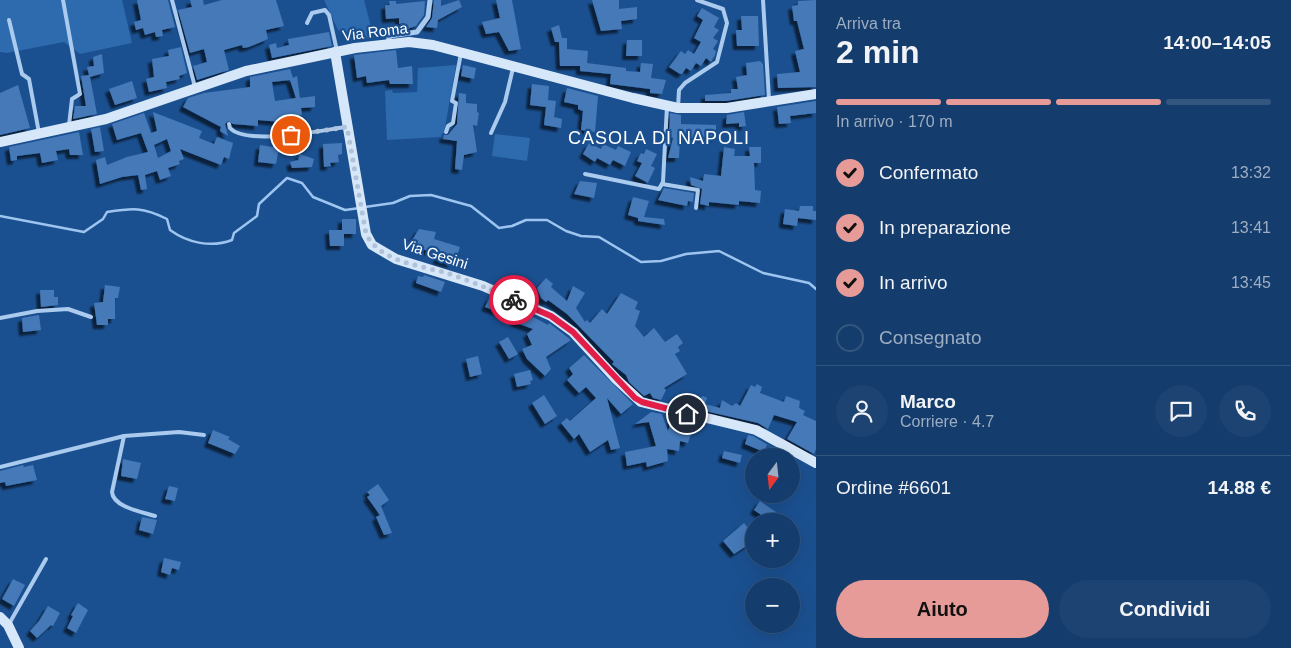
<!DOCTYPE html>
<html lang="it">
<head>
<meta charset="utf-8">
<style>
  body { margin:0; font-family:Helvetica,sans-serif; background:#1d4372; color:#f1f3f6; height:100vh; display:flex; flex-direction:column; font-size:19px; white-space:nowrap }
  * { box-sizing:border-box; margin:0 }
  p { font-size:16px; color:#9dadc2 }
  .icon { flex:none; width:28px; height:28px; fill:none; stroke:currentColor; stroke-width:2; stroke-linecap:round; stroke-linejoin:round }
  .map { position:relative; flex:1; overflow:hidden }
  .sheet { display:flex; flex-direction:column; background:#143c6c; width:475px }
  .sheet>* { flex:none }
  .needle { width:32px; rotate:195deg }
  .tools { position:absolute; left:745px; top:448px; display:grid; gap:10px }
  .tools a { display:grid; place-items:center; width:55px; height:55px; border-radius:50%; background:#143c6c; box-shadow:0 5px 20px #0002,0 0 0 1px #33567f; font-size:25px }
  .pin { position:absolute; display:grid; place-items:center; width:42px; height:42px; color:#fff; margin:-21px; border:2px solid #fff; border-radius:50%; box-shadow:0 1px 5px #0007 }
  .courier { position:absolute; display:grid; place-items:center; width:50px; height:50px; margin:-25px; border:4px solid #e11d48; border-radius:50%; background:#fff; color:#222; box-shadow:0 1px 6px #0007 }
  .head em { font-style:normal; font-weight:700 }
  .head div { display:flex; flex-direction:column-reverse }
  .head { display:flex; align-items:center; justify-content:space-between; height:85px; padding:0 20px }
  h1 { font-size:32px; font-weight:700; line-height:38px }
  .bar { display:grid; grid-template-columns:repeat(4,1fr); gap:8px 5px; align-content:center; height:60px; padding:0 20px }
  .bar i { height:6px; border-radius:4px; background:#33567f }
  .bar .current { background:#e69b98 }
  .bar p { grid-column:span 4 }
  .line { display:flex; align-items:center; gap:12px; padding:0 20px; border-top:1px solid #33567f }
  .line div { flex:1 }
  .round { display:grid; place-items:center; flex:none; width:52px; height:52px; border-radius:26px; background:#1d4372 }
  ol { padding:0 20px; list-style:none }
  li { display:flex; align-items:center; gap:15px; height:55px }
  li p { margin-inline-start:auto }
  li .icon { padding:5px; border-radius:50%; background:#e69b98; color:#111; stroke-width:4 }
  li:last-child { color:#9dadc2 }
  li i { width:28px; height:28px; border:2px solid #33567f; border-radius:50% }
  .primary-button { display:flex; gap:10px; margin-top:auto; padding:10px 20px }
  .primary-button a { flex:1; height:58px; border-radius:30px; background:#e69b98; color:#111; font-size:20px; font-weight:700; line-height:58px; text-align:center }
  .primary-button a+a { background:#1d4372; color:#f1f3f6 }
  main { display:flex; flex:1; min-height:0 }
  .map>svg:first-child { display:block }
  .green { fill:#2e6aae }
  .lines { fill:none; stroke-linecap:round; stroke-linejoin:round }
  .stream { stroke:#9dc5f0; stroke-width:2.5 }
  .building { fill:#4479b8; fill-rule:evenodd; filter:url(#shadow) }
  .lane { stroke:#aacaee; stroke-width:4 }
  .street { stroke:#aacaee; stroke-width:5 }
  .secondary { stroke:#d7e7fa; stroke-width:10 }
  .done { stroke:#afc2d8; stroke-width:5; stroke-dasharray:0 9 }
  .route { stroke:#e11d48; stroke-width:6 }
  .labels { text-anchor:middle; stroke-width:4.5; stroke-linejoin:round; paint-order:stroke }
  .street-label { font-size:15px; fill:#fff; stroke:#1b5090 }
  .quarter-label { font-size:18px; letter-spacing:1px; fill:#fff; stroke:#1b5090 }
</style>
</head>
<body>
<main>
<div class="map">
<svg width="816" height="648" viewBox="0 0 816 648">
  <defs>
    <filter id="shadow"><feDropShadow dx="-4" dy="4" stdDeviation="1" flood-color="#0009"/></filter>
  </defs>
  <rect width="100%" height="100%" fill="#1b5090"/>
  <!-- green -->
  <g class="green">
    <polygon points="0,0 122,0 132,43 80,54 64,42 7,53 0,52"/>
    <polygon points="324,0 364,0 371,27 380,36 351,41 338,30"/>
    <polygon points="456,65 444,133 442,133 441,137 387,140 385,91 392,90 393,93 417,92 418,68"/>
    <polygon points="495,134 530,138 527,161 492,156"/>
  </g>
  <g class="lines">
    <!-- stream -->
    <g class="stream">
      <polyline points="365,207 393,203 410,196 431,195 471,206 499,228 512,226 526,220 547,220 566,231 581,236 599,237 641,262 661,261 686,254 719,251 763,273 809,283 816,289"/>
      <path d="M0,216l84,16 19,-13 4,-7c26,-4 36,-5 60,7l3,11c18,13 41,18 62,10l2,-7 23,-17 2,-12 28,-26 15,5 11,14 32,13 15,-2"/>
    </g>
  </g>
  <!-- building -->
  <g class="building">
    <polygon points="137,0 168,0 175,27 162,30 163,36 156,37 155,32 145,35 143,28 136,30 134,22 141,20"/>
    <polygon points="190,0 203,0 204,5 222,0 276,0 284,26 266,30 268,39 249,47 243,48 242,45 224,50 229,70 197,80 193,66 207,62 204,49 190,53 178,10 192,7"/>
    <polygon points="434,0 441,0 441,6 459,0 462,7 438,20 437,28 426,27 432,18"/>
    <polygon points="496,0 512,0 521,49 509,51 499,32 486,34 482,22 500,18"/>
    <polygon points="592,0 619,0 619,9 637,7 637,19 621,21 622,29 601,31"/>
    <polygon points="816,0 816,87 778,88 777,74 800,72 795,51 804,49 797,21 794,21 792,6 798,5 798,1"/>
    <polygon points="389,1 396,1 396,4 425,1 424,15 416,26 404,30 404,23 399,24 399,18 386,19 385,5 390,5"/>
    <polygon points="702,8 719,18 714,27 719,30 713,38 718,41 713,49 716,51 715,55 711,62 706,58 701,66 696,63 691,71 686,68 682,74 680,74 669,67 681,51 685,54 688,50 694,54 701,42 694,38 703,20 697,16"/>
    <polygon points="741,16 758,16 759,46 737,46 736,30 742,30"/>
    <polygon points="559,25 562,38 567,38 567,49 588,51 587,63 626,68 626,71 640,72 641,63 653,64 651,78 666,80 662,94 650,93 650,89 610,84 611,74 580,71 580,66 560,66 559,42 555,42 551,28"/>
    <polygon points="329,32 332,46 272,58 269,45 276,43 277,48 289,45 288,39"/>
    <polygon points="627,40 642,40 642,56 626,56"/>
    <polygon points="181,47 187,73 179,76 180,79 166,82 167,88 149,92 146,79 154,77 152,59 169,56 168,50"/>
    <polygon points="396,50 398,68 412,66 413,84 390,84 389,80 367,83 366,76 357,78 354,55"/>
    <polygon points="102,54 104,73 90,77 97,114 73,119 75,106 86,106 81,76 89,75 87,67 94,66 93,57"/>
    <polygon points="760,61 763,64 765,95 726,101 705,101 705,95 731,93 731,89 738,89 736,77 747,75 746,63"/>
    <polygon points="463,65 476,68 474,79 461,76"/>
    <path d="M290,69l3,9 4,-2 3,22 15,-2v11l-14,1 1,7 -19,1 -2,6 -23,-2v6l-25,-2 -5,-3 -3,3 3,12 -8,-5 1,-4 -38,-20 5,-9 16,-5 46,-6v-10zM290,80l6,18 -21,3 -3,-19z"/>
    <polygon points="132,81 137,98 115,105 109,89"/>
    <polygon points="532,84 549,86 548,100 556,101 554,117 562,119 561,128 544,125 546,107 530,105"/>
    <polygon points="18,85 30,128 0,135 0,93"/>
    <polygon points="567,88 598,96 595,132 581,130 583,111 578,109 578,105 564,102"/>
    <polygon points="459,93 466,94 466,103 477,104 477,112 479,113 477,126 473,125 477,152 464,155 462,170 455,169 457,141 443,139 444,135 448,135 457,124"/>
    <polygon points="816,101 816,113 790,116 791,123 779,124 777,107"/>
    <path d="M153,112l49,19 -3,7 15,6 3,-7 16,6 -4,16 -5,-2 -3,8 -41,-16 4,10 -5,2 1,3 -12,4 3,8 -11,4 -3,-9 -12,4 2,14 -6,1 -3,-15 -16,2 -22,7 -4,-24 9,-3 2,8 20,-8 21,-5 -7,-19 -24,7 -5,-16 32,-11 7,20 6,-2zM167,139l4,12 -13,7 -4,-13z"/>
    <polygon points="744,112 746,126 739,127 739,123 726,124 727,115"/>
    <polygon points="670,113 681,115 681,124 716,125 716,138 680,138 679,158 668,158 673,138 669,137"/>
    <polygon points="100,127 104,151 95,152 91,129"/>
    <polygon points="79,132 83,155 70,155 69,149 56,151 58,160 42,163 40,153 17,156 17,160 11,161 9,147"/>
    <polygon points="342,143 342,154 338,155 339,162 330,163 331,166 324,167 323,144"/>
    <polygon points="589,143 601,149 603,144 616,150 618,146 631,152 625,166 613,160 610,165 597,158 595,162 583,154"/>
    <polygon points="260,145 279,148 276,164 258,162"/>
    <polygon points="724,147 735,149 734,156 750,156 749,147 761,147 761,163 754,163 755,190 761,191 760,203 739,201 739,205 709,202 709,206 700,204 702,189 691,185 690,177 703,181 704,174 721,176"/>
    <polygon points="646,149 657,154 651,166 655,168 648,183 635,176 642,163 637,161 641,153 644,154"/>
    <polygon points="300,154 314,159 312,167 292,168 290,162 298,160"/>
    <polygon points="580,181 597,183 594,198 574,194"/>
    <polygon points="664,188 694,193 693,202 688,201 687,206 658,200"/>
    <polygon points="633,197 649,201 644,217 664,219 665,225 638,221 638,218 628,215"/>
    <polygon points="800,206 813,206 813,211 816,211 816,220 798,218 797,226 783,224 785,209 799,211"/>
    <polygon points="342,219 356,219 356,234 344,234 344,246 330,246 329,230 342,230"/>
    <polygon points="419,229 436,232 434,239 460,247 455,262 452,261 451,264 437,260 438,254 409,245"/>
    <polygon points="424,275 445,282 441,292 416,283 418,276 423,277"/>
    <polygon points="546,278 553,284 551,287 567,301 573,286 585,293 576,308 585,322 587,320 590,323 602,309 607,314 621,293 638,302 635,309 640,311 635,326 644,337 654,328 665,342 677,334 683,343 678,347 680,351 675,354 687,374 664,388 666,390 661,400 653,398 650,393 644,396 629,382 626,375 612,364 614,362 567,314 548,300 546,302 541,298 537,288"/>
    <polygon points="105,285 120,287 118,298 115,298 115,319 108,319 108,325 97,325 94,303 103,302"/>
    <polygon points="40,290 54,290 54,297 58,297 58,305 41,307"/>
    <polygon points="490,297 506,304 502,313 485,307"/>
    <polygon points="517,312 523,314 524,312 548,325 549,323 571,340 546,357 551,369 545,376 527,359 522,349 532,345 527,334 533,329 514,322"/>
    <polygon points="39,315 41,330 23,332 22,318"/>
    <polygon points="508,337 518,354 509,359 499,342"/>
    <polygon points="584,355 633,404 621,414 607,398 620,448 611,450 608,440 590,452 579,434 574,439 561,423 567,418 570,421 596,398 586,387 579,393 567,380 573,374 569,368"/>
    <polygon points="478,356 482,374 470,377 466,359"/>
    <polygon points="530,370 533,380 530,381 531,384 517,387 514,374"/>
    <polygon points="757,384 762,387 760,393 784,402 786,396 800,401 799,408 805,411 803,415 816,421 816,449 814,454 787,439 797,422 774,415 768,429 758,423 701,410 688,404 703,396 707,398 705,404 720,408 722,400 732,406 736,403 740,406 751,385 755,387"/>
    <polygon points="544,395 557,416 545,424 532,403"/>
    <polygon points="651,412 662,414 668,431 672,419 695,422 688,443 680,441 679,451 667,449 668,461 647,467 646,462 627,466 625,452 656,446 649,422 635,424"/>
    <polygon points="213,430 230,437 228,439 240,446 235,454 208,443"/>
    <polygon points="748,435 753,436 771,447 767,445 764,452 745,444"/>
    <polygon points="724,451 742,455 740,463 722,458"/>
    <polygon points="123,459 141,463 137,479 121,476"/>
    <polygon points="23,465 24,467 33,465 37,480 6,486 5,482 0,483 0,471"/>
    <polygon points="378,484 389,500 381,506 392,533 384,535 376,517 380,515 367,497 370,495 367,492"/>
    <polygon points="169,486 178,488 175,501 165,499"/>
    <polygon points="760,501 776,512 770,521 754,510"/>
    <polygon points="142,517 157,520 153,534 139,530"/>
    <polygon points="744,523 754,535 754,541 734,554 723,541"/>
    <polygon points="164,558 181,562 179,570 172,568 170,575 161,572"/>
    <polygon points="13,579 25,585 14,606 2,599"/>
    <polygon points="78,603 88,610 76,633 67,628 73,616 71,615"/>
    <polygon points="48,606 60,613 53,626 51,625 37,638 30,631 39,621"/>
  </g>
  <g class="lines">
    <!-- lane -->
    <g class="lane">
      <polyline points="63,0 80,94 72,99 69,125"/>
      <polyline points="172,0 195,87"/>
      <polyline points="763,0 769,99"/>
      <polyline points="9,20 22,74 29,79 39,133"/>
      <polyline points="307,23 312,13 325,10 329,15 337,51"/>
      <polyline points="678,108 679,90 685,83 717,62 727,23 723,9 697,0"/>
      <path d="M229,124l1,4c16,18 93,2 116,-1"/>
      <polyline points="446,132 448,126 453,123 456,103 452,101 461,53"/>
      <polyline points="491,133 505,102 513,68"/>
      <polyline points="585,174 659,189 663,182 667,106"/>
      <polyline points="662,184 698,190 696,208"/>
      <polyline points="0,318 37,311 68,309 91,317"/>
      <polyline points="124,436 179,432 204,435"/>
      <path d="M0,467l124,-31 -12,56c1,15 30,20 43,24"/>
      <polyline points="9,624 46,559"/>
    </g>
    <!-- street -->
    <polyline class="street" points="387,44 390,36 417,32 428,17 430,0"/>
    <!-- secondary -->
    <g class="secondary">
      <polyline points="335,52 366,234 372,245 396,259 483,286 551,316 573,332 616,379 641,402 756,430 816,463"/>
      <polyline points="0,142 106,119 246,71 355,48 409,42 433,45 633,98 678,108 727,108 816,94"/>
      <polyline points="0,617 8,625 19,648"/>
    </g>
  </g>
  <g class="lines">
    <!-- done -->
    <path class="done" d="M291,135l56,-8 19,107c15,29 55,31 84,40 22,8 43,16 64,26"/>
    <!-- route -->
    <polyline class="route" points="514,300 551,316 573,332 635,398 642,402 687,414"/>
  </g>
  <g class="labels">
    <!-- street labels -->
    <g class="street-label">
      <text transform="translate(375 32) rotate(-7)" y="5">Via Roma</text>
      <text transform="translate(435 254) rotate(18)" y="5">Via Gesini</text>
    </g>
    <!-- quarter labels -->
    <g class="quarter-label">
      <text x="659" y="144">CASOLA DI NAPOLI</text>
    </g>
  </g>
</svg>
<div class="tools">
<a><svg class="needle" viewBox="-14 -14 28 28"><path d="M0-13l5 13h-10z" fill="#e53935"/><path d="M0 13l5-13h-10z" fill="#9dadc2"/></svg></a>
<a>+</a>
<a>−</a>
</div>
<div class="pin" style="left:291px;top:135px;background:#ea580c"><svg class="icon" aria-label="bag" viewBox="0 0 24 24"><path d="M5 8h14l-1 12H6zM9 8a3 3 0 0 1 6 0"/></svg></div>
<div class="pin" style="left:687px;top:414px;background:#1f2937"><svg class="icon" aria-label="home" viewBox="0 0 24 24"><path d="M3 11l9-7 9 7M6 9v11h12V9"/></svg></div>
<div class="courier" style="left:514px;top:300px"><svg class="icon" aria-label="bike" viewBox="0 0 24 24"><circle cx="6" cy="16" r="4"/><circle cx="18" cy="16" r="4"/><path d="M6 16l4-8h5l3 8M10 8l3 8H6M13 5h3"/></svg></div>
</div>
<section class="sheet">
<div class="head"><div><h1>2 min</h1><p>Arriva tra</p></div><em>14:00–14:05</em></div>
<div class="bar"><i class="current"></i><i class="current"></i><i class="current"></i><i></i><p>In arrivo · 170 m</p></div>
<ol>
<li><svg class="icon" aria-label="check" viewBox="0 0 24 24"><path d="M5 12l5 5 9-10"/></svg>Confermato<p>13:32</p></li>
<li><svg class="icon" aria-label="check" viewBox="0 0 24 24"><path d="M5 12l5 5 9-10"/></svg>In preparazione<p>13:41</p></li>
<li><svg class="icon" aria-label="check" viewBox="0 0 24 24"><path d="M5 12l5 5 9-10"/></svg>In arrivo<p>13:45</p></li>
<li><i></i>Consegnato</li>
</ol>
<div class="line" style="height:90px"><a class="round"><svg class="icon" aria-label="person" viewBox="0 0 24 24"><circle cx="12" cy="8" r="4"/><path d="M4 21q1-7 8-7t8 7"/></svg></a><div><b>Marco</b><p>Corriere · 4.7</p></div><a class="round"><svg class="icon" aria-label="chat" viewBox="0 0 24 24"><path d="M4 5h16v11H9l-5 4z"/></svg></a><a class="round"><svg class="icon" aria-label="phone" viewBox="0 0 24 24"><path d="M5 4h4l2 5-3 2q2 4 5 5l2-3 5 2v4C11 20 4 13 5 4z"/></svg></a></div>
<div class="line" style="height:65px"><div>Ordine #6601</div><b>14.88 €</b></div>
<div class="primary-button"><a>Aiuto</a><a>Condividi</a></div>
</section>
</main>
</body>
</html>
